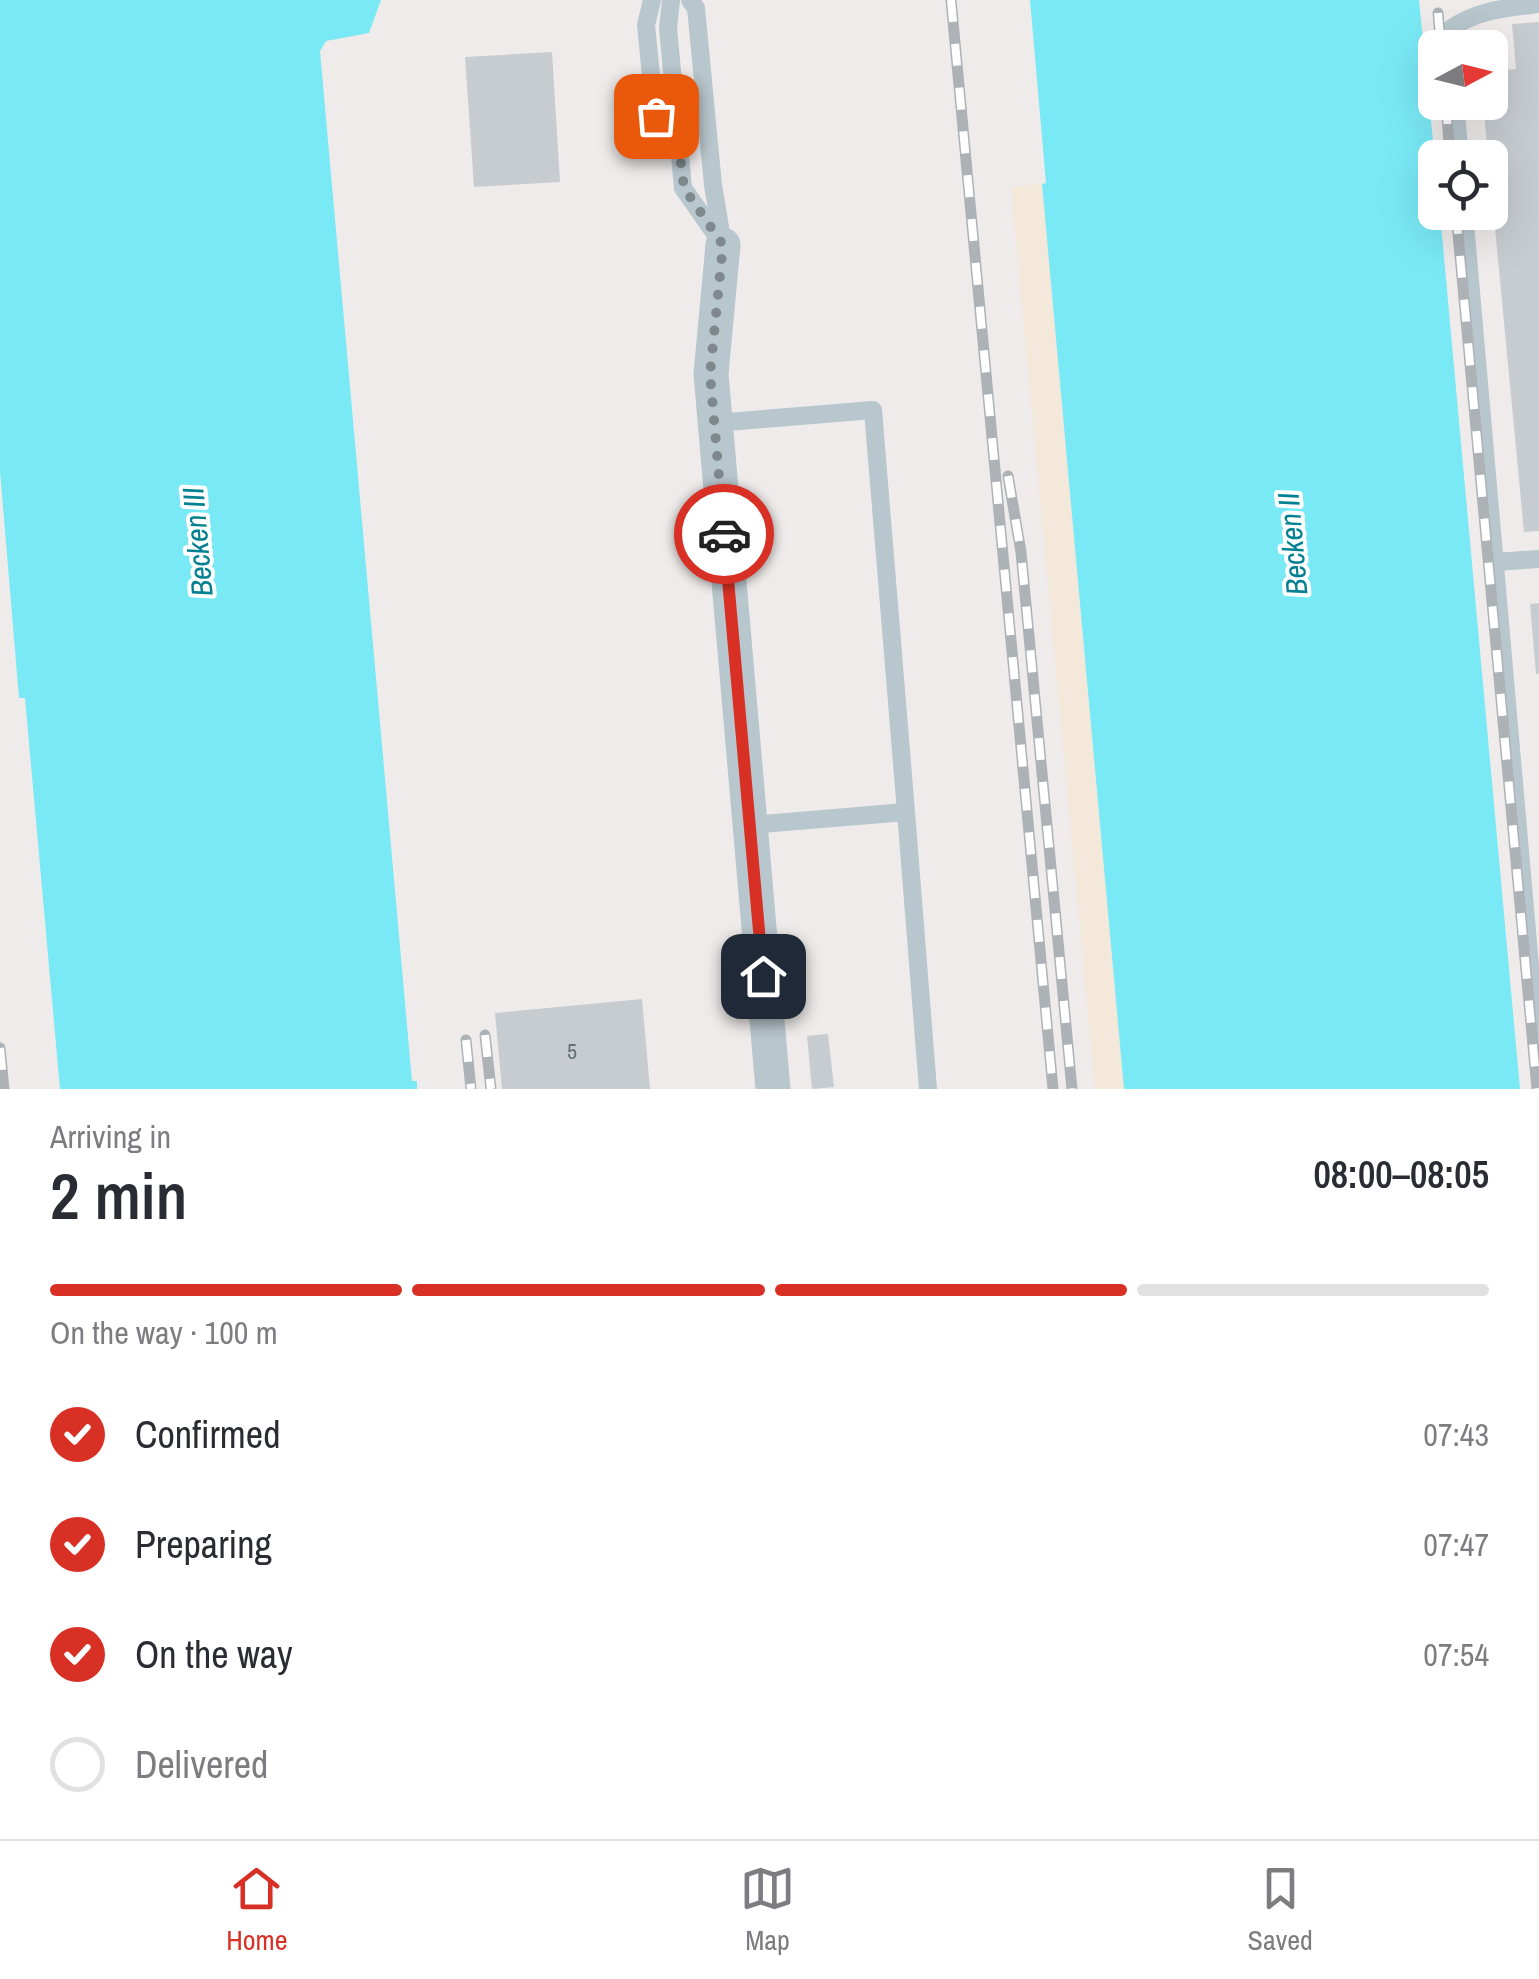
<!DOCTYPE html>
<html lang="en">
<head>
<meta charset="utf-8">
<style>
  body { margin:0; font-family:"Archivo Narrow",sans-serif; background:#f2f2f3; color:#2b2b33; height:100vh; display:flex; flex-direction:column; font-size:38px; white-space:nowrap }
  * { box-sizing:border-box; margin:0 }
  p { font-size:32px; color:#7c7c81 }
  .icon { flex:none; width:55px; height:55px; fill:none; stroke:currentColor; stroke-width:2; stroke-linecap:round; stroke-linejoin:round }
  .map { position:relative; height:1089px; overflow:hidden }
  .details { display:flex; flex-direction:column; background:#fff; flex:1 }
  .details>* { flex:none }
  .needle { width:65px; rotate:83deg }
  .buttons { position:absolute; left:1418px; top:30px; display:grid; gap:20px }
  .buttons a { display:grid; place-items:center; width:90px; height:90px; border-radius:15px; background:#fff; box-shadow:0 10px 40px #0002; font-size:50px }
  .pin { position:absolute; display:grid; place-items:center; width:85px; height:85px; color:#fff; margin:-42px; border-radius:20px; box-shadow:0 5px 15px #0006 }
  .courier { position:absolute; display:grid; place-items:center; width:100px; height:100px; margin:-50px; border:8px solid #d93025; border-radius:50%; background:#fff; color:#222; box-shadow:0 2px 12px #0007 }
  .summary em { font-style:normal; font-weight:600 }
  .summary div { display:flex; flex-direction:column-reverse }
  .summary { display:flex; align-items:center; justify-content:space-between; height:170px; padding:0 50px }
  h1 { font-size:65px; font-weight:600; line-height:75px }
  .bar { display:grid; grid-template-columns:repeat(4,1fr); gap:15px 10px; align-content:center; height:120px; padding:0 50px }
  .bar i { height:12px; border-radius:8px; background:#e1e1e2 }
  .bar .selected { background:#d93025 }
  .bar p { grid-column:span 4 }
  ol { padding:0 50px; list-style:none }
  li { display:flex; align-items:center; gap:30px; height:110px }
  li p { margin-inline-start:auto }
  li .icon { padding:10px; border-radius:50%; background:#d93025; color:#fff; stroke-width:4 }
  li:last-child { color:#7c7c81 }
  li i { width:55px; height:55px; border:5px solid #e1e1e2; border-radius:50% }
  .tabs { display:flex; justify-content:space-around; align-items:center; height:140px; border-top:2px solid #e1e1e2; background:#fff; font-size:28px; color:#7c7c81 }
  .tabs a { display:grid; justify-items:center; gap:5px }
  .tabs .selected { color:#d93025 }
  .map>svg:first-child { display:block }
  .sand { fill:#f3e8d9 }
  .water { fill:#7ae9f6 }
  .building { fill:#c7ccd1 }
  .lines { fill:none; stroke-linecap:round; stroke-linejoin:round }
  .service { stroke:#b8c6cd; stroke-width:18 }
  .minor { stroke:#b8c6cd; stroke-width:35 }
  .rail-casing { stroke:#adb2b7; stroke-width:11 }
  .rail { stroke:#fff; stroke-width:8; stroke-dasharray:22; stroke-linecap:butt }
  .done { stroke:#7f888d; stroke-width:10; stroke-dasharray:0 18 }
  .route { stroke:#d93025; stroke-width:12 }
  .labels { text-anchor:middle; stroke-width:8; stroke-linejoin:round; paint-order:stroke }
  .number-label { font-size:22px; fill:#637078 }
  .water-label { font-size:30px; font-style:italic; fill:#038190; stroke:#fff }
</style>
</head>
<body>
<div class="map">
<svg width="1539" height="1089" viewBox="0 0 1539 1089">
  <rect width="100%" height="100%" fill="#efebeb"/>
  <!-- sand -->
  <polygon class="sand" points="1042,184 1124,1089 1095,1089 1011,187"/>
  <!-- water -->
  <g class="water">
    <polygon points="0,0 381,0 369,33 326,41 320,51 412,1081 417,1081 417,1089 60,1089 25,698 19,698 0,471"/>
    <polygon points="1030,0 1419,0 1435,161 1435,212 1440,213 1520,1089 1124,1089 1042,184 1046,183"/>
  </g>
  <!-- building -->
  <g class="building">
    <polygon points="1539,22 1539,531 1524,532 1483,102 1490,102 1490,71 1516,69 1512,24"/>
    <polygon points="552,52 560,182 474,187 465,57"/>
    <polygon points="694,79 699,124 687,125 683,80"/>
    <polygon points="1539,603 1539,674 1536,674 1530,604"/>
    <polygon points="642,999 650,1089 502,1089 495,1013"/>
    <polygon points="828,1034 834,1087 812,1089 807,1036"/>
  </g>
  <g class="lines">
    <!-- service -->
    <g class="service">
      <polyline points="652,0 646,25 655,116 680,156"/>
      <polyline points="671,0 668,28 683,188 723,245"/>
      <polyline points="690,0 696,8 713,185 722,239"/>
      <path d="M1450,48l-1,-18c27,-20 57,-22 90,-26"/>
      <polyline points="1455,102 1460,158"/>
      <polyline points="1464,212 1539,1068"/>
      <polyline points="715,423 873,410 906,812"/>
      <polyline points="1495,562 1539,559"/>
      <polyline points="749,825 906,812 928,1089"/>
    </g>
    <!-- minor -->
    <polyline class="minor" points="723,245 711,374 773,1089"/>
    <!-- rail casing -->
    <g class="rail-casing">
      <g id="rail">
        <polyline points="951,0 1053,1089"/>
        <polyline points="1438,13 1441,48"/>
        <polyline points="1446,102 1450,158"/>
        <polyline points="1456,212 1537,1089"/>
        <polyline points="1008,476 1021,552 1072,1089"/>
        <polyline points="485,1035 491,1089"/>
        <polyline points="466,1040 471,1089"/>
        <polyline points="0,1048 4,1089"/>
      </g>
    </g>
    <!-- rail -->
    <use href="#rail" class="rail"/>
  </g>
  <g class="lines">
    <!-- done -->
    <polyline class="done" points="656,116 680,156 684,188 723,245 710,374 724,534"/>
    <!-- route -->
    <polyline class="route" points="724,534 763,976"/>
  </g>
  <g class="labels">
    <!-- number labels -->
    <g class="number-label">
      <text x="572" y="1059">5</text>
    </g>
    <!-- water labels -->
    <g class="water-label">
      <text transform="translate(198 542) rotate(-95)" y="10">Becken III</text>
      <text transform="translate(1293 544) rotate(-95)" y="10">Becken II</text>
    </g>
  </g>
</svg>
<div class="buttons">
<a><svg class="needle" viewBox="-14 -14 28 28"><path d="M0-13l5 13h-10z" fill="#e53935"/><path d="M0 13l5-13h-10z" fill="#7c7c81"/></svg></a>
<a><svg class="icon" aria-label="locate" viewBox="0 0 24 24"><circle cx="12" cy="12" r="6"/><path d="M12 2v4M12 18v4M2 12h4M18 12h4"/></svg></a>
</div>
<div class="pin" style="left:656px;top:116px;background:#ea580c"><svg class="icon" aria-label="bag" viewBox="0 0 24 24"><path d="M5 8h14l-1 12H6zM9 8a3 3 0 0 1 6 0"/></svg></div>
<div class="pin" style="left:763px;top:976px;background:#1f2937"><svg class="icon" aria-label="home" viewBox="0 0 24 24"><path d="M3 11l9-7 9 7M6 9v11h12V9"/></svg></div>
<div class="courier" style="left:724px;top:534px"><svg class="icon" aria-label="car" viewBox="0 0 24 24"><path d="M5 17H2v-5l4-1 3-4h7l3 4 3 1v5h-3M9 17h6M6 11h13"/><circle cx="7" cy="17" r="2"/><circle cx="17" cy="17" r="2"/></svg></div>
</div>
<section class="details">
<div class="summary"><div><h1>2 min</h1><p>Arriving in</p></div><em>08:00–08:05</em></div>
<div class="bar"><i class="selected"></i><i class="selected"></i><i class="selected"></i><i></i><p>On the way · 100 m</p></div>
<ol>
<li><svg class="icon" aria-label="check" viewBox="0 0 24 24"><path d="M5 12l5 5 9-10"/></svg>Confirmed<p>07:43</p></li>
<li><svg class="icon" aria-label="check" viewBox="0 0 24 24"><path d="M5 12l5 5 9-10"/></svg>Preparing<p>07:47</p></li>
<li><svg class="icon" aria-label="check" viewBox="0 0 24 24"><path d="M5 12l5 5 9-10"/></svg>On the way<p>07:54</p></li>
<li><i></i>Delivered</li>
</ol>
</section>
<nav class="tabs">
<a class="selected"><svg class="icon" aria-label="home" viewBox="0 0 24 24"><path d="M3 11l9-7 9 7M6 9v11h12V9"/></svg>Home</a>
<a><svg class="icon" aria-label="map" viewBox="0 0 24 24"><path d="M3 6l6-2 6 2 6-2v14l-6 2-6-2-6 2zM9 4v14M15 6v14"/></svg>Map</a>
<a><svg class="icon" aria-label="saved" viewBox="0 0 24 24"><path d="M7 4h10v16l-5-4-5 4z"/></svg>Saved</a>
</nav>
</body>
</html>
